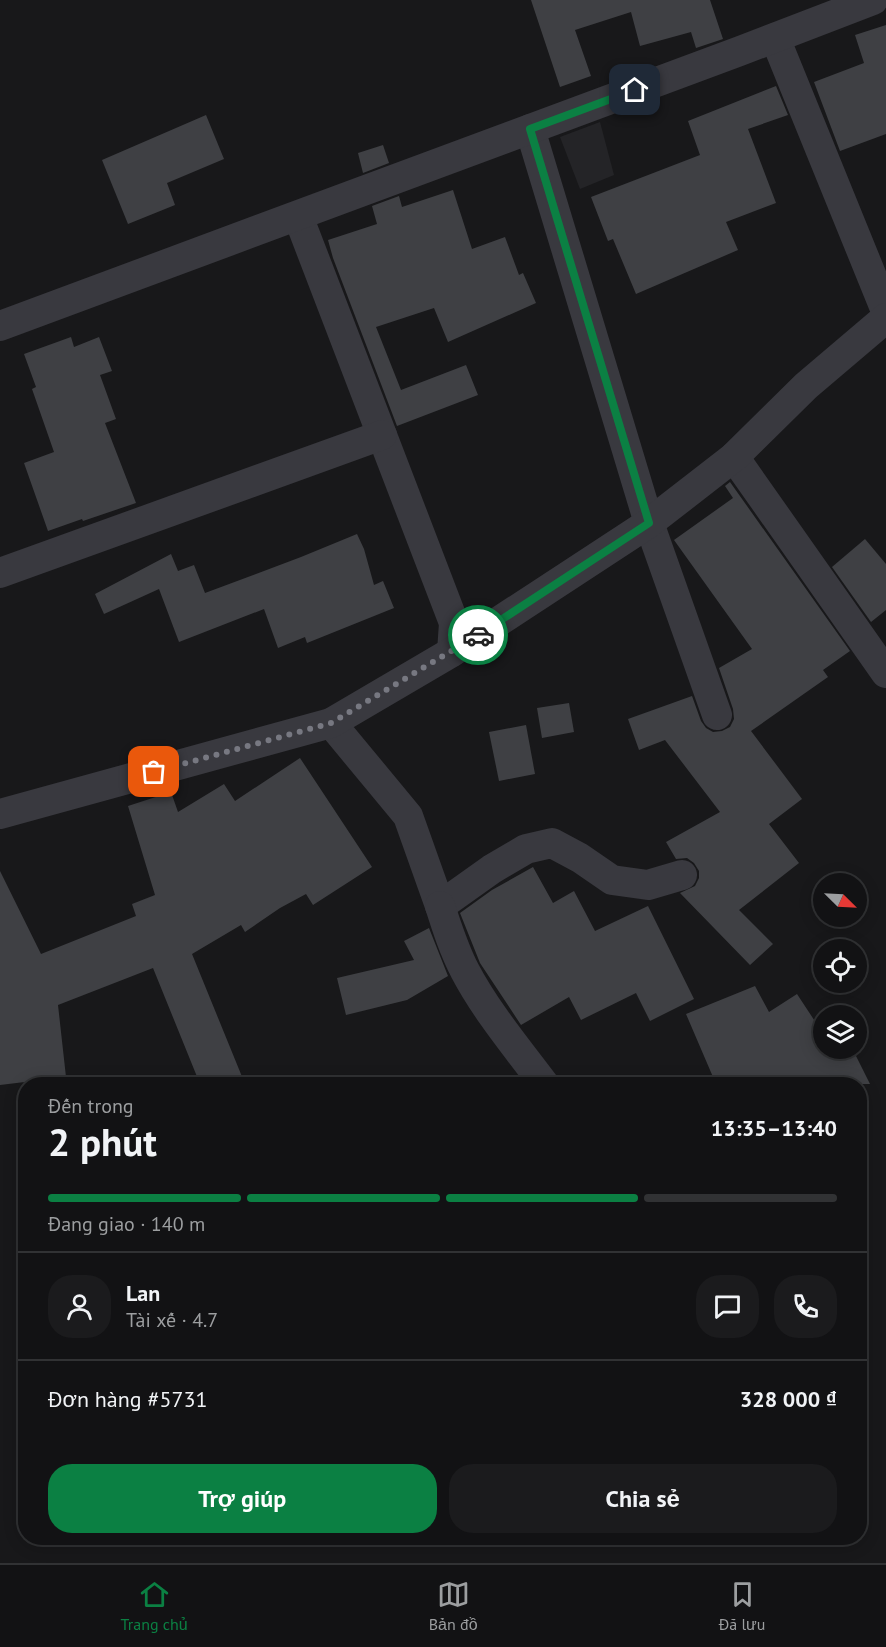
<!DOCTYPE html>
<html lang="vi">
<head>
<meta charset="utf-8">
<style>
  body { margin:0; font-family:"PT Sans",sans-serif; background:#1b1b1d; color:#f1f3f6; height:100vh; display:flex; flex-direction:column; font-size:22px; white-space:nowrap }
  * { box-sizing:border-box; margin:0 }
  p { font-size:20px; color:#9c9ea0 }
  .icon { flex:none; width:33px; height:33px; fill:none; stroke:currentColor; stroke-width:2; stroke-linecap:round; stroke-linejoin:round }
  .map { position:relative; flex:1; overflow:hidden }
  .panel { position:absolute; left:18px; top:1077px; width:849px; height:468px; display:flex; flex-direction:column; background:#121214; border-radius:24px; box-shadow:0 3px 15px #0003,0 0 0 2px #313234 }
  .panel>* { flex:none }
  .needle { width:39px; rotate:114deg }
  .tools { position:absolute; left:813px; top:873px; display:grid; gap:12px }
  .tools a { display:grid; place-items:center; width:54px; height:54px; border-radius:50%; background:#121214; box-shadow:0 3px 15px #0003,0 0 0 2px #313234; font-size:30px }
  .pin { position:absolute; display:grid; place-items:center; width:51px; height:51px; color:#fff; margin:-26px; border-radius:12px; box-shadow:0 3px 9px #0006 }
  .courier { position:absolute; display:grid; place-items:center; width:60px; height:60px; margin:-30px; border:4px solid #0b8043; border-radius:50%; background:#fff; color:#222; box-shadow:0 2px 8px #0007 }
  .head em { font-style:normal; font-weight:800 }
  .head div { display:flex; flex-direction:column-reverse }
  .head { display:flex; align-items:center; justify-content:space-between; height:102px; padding:0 30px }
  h1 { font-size:39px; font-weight:800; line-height:45px }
  .bar { display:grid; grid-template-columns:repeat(4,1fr); gap:9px 6px; align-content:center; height:72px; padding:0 30px }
  .bar i { height:8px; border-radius:4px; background:#313234 }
  .bar .selected { background:#0b8043 }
  .bar p { grid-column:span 4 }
  .line { display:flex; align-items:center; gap:15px; padding:0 30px; border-top:2px solid #313234 }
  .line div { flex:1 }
  .round { display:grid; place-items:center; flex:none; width:63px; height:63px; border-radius:24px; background:#1b1b1d }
  .button { display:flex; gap:12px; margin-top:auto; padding:12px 30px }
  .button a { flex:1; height:69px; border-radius:24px; background:#0b8043; color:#fff; font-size:24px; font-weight:800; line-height:69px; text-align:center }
  .button a+a { background:#1b1b1d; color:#f1f3f6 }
  .menu { display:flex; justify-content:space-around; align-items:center; height:84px; border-top:2px solid #313234; background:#121214; font-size:16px; color:#9c9ea0 }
  .menu a { display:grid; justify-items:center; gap:3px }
  .menu .selected { color:#0b8043 }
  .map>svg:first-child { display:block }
  .built { fill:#242427 }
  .building { fill:#3f4044 }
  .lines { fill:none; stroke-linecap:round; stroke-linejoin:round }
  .street { stroke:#39393f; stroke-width:30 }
  .done { stroke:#777881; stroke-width:6; stroke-dasharray:0 10.8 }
  .route { stroke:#0b8043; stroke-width:8 }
</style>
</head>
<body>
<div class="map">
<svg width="886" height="1563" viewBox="0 0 886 1563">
  <rect width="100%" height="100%" fill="#18181a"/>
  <!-- built -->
  <polygon class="built" points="600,122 614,175 580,189 560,137"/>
  <!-- building -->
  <g class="building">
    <polygon points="531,0 710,0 723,39 696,48 691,32 640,46 631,12 575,30 591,76 560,87"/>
    <polygon points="886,25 886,134 840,151 814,82 864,63 855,35"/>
    <polygon points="776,86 788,115 748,129 776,203 726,222 738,250 636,294 613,239 608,241 591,197 700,155 688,121"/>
    <polygon points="206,115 224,159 167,183 175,205 128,224 102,160"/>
    <polygon points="383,145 389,163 363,173 358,153"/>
    <polygon points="453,190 472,249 505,237 519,275 523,273 536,303 448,342 434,308 376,327 401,390 466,365 478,395 397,426 333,258 328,240 377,224 372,206 399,196 402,207"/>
    <polygon points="71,337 74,347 99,337 112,371 100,375 116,419 105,423 136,503 83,521 82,519 48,531 24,463 54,452 32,389 36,387 24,354"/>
    <polygon points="730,482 850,651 823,670 828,677 751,731 802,799 769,824 799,863 739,910 773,944 750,965 680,893 695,886 699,878 699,871 694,863 687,858 676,859 666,842 720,812 665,740 639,750 628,719 692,696 701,721 706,728 713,732 722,731 730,727 734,719 733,709 719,668 752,649 674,540 733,498 725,486"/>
    <polygon points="357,534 364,549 374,585 383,581 394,608 307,643 305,637 278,648 264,609 179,642 159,589 104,614 95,594 171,554 178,571 194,565 205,593 301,557"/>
    <polygon points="865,539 886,564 886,610 871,622 832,567"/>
    <polygon points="569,703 574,732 542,738 537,708"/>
    <polygon points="526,725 535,774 499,781 489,732"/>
    <polygon points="300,758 372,867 313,905 306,894 280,908 245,932 241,925 192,954 245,1084 200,1084 153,968 58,1005 66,1077 0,1085 0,871 41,954 136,916 132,904 155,895 128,806 171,792 178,812 224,784 235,801"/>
    <polygon points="533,867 553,903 574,891 595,931 648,906 694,999 650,1021 636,993 581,1020 569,997 521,1025 480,963 460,913 492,890"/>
    <polygon points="429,928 448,976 407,1000 346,1015 337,978 414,960 404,941"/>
    <polygon points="755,986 769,1012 797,994 824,1035 824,1048 852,1048 870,1084 716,1084 686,1014"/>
  </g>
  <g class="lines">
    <!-- street -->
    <g class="street">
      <polyline points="775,38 886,311"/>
      <polyline points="530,129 649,523 717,715"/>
      <polyline points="298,216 454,623 452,652"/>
      <polyline points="0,326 740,51 873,0"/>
      <polyline points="734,457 886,673"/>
      <polyline points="0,573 382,435"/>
      <polyline points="331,723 408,816 440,906 492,869 526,849 552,843 580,858 612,880 648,885 682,875"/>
      <polyline points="0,814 331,723 452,652 649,523 734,457 806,386 886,318"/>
      <path d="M440,906c7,22 14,44 25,65 21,40 52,77 79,113"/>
    </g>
  </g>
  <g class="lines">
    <!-- done -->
    <polyline class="done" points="154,772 331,723 478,635"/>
    <!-- route -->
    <polyline class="route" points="478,635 649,523 530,129 635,90"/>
  </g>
</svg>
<div class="tools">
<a><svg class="needle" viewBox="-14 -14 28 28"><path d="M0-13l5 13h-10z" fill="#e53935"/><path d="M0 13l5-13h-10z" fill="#9c9ea0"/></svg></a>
<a><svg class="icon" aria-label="locate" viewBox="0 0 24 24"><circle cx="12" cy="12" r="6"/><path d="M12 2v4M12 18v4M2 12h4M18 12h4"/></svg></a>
<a><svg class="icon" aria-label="layers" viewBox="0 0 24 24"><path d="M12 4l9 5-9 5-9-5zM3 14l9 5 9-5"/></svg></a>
</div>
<div class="pin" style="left:154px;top:772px;background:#ea580c"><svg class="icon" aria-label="bag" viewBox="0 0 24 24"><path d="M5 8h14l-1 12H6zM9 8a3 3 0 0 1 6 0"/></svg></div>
<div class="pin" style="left:635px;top:90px;background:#1f2937"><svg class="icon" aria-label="home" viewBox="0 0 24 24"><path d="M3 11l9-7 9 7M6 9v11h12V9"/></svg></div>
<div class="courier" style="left:478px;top:635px"><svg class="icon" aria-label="car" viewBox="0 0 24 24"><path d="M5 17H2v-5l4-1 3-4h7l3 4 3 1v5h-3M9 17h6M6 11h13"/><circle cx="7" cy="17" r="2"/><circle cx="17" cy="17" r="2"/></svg></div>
<section class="panel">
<div class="head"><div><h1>2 phút</h1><p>Đến trong</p></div><em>13:35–13:40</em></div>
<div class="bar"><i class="selected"></i><i class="selected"></i><i class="selected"></i><i></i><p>Đang giao · 140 m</p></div>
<div class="line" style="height:108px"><a class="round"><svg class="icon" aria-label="person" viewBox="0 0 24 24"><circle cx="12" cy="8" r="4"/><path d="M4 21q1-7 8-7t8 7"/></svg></a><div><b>Lan</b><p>Tài xế · 4.7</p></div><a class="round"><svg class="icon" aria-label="chat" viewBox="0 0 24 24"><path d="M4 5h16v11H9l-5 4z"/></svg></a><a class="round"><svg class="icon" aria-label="phone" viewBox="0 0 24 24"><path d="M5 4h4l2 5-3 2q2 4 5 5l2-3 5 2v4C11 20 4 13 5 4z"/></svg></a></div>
<div class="line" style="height:78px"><div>Đơn hàng #5731</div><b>328 000 ₫</b></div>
<div class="button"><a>Trợ giúp</a><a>Chia sẻ</a></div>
</section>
</div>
<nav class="menu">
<a class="selected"><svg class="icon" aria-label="home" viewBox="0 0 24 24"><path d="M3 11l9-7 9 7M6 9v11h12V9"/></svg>Trang chủ</a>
<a><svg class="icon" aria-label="map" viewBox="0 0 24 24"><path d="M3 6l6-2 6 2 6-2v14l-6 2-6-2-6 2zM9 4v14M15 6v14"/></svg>Bản đồ</a>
<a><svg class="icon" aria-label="saved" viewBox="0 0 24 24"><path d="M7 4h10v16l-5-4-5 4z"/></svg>Đã lưu</a>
</nav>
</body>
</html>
